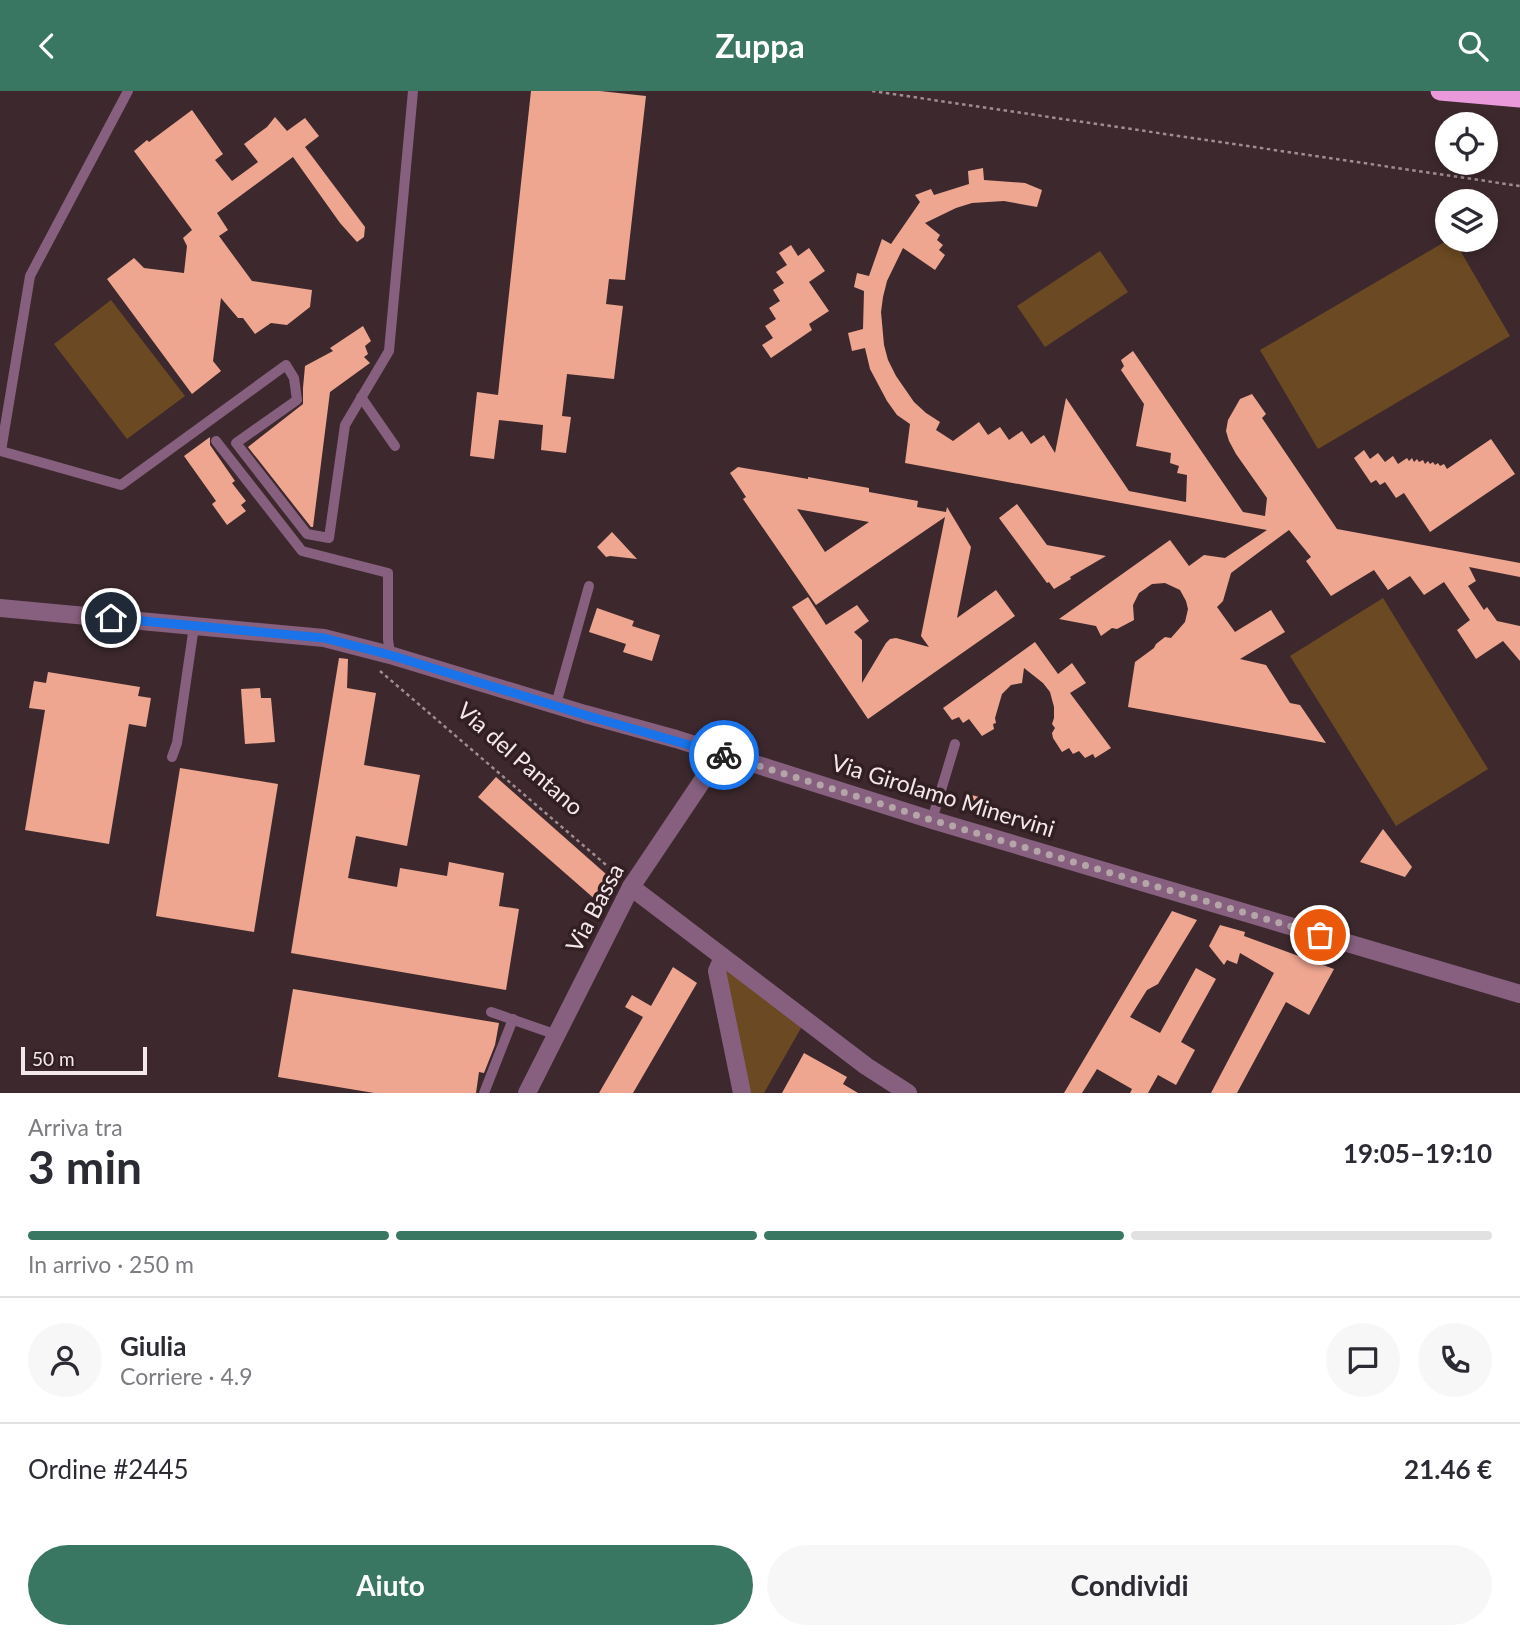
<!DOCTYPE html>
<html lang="it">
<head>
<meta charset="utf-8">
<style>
  body { margin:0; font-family:Lato,sans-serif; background:#f7f7f7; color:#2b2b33; height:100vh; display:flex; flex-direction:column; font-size:26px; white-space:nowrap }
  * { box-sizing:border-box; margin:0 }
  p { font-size:23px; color:#7c7c81 }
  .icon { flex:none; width:38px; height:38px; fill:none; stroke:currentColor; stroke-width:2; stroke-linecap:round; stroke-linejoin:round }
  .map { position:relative; height:1002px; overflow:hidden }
  .details { display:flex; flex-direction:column; background:#fff; flex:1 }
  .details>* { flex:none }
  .controls { position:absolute; left:1435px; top:21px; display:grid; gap:14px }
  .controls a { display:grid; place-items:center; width:63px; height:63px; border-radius:50%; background:#fff; box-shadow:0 4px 10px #0003; font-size:35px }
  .scale { position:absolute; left:21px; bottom:18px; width:126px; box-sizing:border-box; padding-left:7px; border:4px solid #f5e8ea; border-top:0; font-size:19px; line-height:24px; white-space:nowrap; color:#f5e8ea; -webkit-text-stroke:5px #321f23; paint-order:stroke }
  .pin { position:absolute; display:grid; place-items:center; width:60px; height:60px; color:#fff; margin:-30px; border:4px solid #fff; border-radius:50%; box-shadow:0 2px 7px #0007 }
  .courier { position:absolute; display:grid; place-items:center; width:70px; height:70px; margin:-35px; border:5px solid #1a73e8; border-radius:50%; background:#fff; color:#222; box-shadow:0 2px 9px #0007 }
  .headline em { font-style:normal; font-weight:700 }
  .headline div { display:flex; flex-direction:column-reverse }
  .headline { display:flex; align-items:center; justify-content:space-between; height:119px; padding:0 28px }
  h1 { font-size:46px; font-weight:700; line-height:52px }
  .bar { display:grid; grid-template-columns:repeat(4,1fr); gap:10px 7px; align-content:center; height:84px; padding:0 28px }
  .bar i { height:9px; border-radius:5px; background:#e1e1e2 }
  .bar .active { background:#397762 }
  .bar p { grid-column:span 4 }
  .line { display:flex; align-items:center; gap:18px; padding:0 28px; border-top:2px solid #e1e1e2 }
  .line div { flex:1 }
  .round { display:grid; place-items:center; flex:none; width:74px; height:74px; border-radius:37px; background:#f7f7f7 }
  .action { display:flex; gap:14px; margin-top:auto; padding:14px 28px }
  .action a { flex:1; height:80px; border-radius:42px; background:#397762; color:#fff; font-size:28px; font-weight:700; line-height:80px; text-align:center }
  .action a+a { background:#f7f7f7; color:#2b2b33 }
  header { display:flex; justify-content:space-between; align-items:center; height:91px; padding:0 28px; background:#397762; color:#fff; font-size:32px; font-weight:700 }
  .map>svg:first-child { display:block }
  .green { fill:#6b4922 }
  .building { fill:#efa691; fill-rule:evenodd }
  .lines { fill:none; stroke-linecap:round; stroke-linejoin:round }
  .path { stroke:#9e8e91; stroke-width:2.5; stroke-dasharray:3.5 3.5; stroke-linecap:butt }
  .service { stroke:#87607f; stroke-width:10 }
  .minor { stroke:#87607f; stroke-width:18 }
  .trunk { stroke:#ea9adb; stroke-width:19 }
  .done { stroke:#b5a5a8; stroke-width:7; stroke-dasharray:0 12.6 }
  .route { stroke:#1a73e8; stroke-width:9 }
  .labels { text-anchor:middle; stroke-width:7; stroke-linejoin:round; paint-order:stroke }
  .street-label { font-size:23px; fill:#f5e8ea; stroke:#321f23 }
</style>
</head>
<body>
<header><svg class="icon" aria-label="back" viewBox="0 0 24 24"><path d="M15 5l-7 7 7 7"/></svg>Zuppa<svg class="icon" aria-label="search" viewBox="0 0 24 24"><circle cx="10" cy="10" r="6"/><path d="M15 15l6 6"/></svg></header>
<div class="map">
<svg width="1520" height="1002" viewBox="0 0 1520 1002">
  <rect width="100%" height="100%" fill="#3d292d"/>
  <!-- green -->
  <g class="green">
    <polygon points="1448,149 1454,149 1510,245 1318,358 1260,259"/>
    <polygon points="1100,160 1128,201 1045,256 1017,215"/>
    <polygon points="111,209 185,305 127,348 54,253"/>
    <polygon points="1383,507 1488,678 1396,735 1290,565"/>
    <polygon points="725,879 800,930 801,937 764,1002 746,1002"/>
  </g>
  <!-- building -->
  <g class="building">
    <polygon points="531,0 600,0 646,5 625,189 609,188 606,213 623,215 614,288 567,283 562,325 571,326 566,362 541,359 543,334 499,329 494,368 470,365 477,301 498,304"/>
    <polygon points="192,19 223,63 215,69 232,90 258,71 244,53 267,36 275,26 287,40 305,27 319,45 305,56 365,136 364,146 357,151 340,132 293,66 217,122 228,139 219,145 252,190 312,199 310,216 287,234 271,232 255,243 243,227 238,227 221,207 213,270 221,280 192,303 107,188 134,167 144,177 184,182 187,155 183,147 192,139 134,60 147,49 149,51"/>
    <polygon points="983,77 984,89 1025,92 1042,99 1037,116 1004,110 972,112 956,117 925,132 940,144 937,149 943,154 939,159 945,164 935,179 903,157 887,190 883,206 881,221 884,254 888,269 896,285 914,311 926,322 940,331 936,339 953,350 979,331 988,344 1000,336 1009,349 1022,340 1031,353 1044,344 1055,362 1066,307 1129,400 1186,411 1187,384 1177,382 1179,375 1170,372 1171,362 1136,355 1144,313 1121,279 1124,275 1121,269 1133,260 1243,421 1265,425 1267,407 1236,363 1229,350 1226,340 1228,329 1240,308 1252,303 1266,323 1262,327 1337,438 1520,472 1520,486 1469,476 1476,490 1468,495 1484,519 1487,516 1497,530 1520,535 1520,570 1503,550 1476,568 1457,539 1470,529 1444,491 1424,504 1410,485 1388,499 1374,479 1331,505 1306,470 1311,466 1289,439 1231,482 1223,510 1217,516 1235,541 1271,519 1285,541 1240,568 1266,574 1290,612 1300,614 1326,652 1128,616 1135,571 1154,557 1156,553 1165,546 1171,547 1185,531 1188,518 1186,510 1180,499 1165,492 1152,493 1139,502 1133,514 1134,529 1117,538 1112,537 1101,545 1096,535 1059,528 1170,449 1189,475 1204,464 1225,467 1267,439 905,372 910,333 897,324 887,310 870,278 865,257 852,260 848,242 863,238 864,200 854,196 857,182 869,185 882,148 891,153 920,111 915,104 931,98 934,104 969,93 968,80"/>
    <polygon points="791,154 798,165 809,157 825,180 809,191 829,220 809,233 812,239 771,267 762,254 773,247 765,235 776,228 769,217 780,210 773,199 784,192 776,181 787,174 779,162"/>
    <polygon points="363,235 371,250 365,255 368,263 364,266 370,272 330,301 313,436 311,436 248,356 303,313 303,297 305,275 333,260 330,257"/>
    <polygon points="210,346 210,354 235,390 232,392 246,410 241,414 246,420 227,434 212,413 216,410 184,365"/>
    <polygon points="1491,348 1515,383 1430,441 1404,402 1396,407 1385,391 1380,394 1376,389 1371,392 1354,367 1364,359 1370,368 1378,362 1385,371 1393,365 1398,373 1407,367 1409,370 1412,367 1414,371 1417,368 1419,371 1423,369 1425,373 1428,370 1430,373 1433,371 1435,374 1438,372 1440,375 1444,373 1447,378"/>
    <path d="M738,376l70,12v-2l61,11v4l49,9 -1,6 29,5 1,-5 24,40 -14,71 39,-28 19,26 -147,103 -76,-112 16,-10 18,28 31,-20 12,16 -15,11 8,8v43l24,-40 4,-4 6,-1 33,9 -8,-11 24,-119 -129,88 -73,-106 3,-2 -16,-24zM797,418l72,13 -44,30z"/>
    <polygon points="1017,413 1047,454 1106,465 1070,486 1071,488 1054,498 1049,491 1047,492 999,427"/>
    <polygon points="612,441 637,468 610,465 606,466 597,456"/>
    <polygon points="597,517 634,530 632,535 660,544 652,570 623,561 626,553 589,541"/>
    <polygon points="1035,551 1058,583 1072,572 1086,592 1070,602 1111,657 1095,667 1093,663 1085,667 1079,660 1073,663 1069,657 1062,661 1053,647 1052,642 1055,637 1052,633 1054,627 1054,616 1050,601 1043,592 1024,577 1022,592 1011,594 1002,603 995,627 996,632 993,633 994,638 982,645 969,628 963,632 959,626 952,629 943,617"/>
    <polygon points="339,567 348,568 347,597 376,602 364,674 420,684 407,755 356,745 348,787 397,796 400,777 447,785 449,771 504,782 499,815 519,818 506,899 291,862"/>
    <polygon points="48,581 140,596 138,605 151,607 146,636 129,633 109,753 25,739 45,619 29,617 34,590 46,592"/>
    <polygon points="260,597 261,607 271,607 275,651 245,653 241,598"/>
    <polygon points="180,677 278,693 254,841 156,825"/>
    <polygon points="496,686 615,791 597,810 478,706"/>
    <polygon points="965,702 986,708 982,721 961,716"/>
    <polygon points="1383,738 1412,776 1405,786 1360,771"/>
    <polygon points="1172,820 1197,829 1158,893 1147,899 1130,926 1160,942 1196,877 1216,888 1181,951 1195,959 1176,994 1158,984 1148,1002 1130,1002 1132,998 1097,978 1082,1002 1064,1002"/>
    <polygon points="1220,834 1245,841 1244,845 1334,878 1309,924 1286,911 1237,1002 1211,1002 1274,882 1240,862 1237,873 1227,869 1224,874 1209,855"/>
    <polygon points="673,876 697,892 633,1002 599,1002 643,926 625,916 632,904 651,915"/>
    <polygon points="293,898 499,932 495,954 484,982 479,981 476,1002 374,1002 278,986"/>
    <polygon points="804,962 847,986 843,993 858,1002 782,1002"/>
  </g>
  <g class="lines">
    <!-- path -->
    <g class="path">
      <polyline points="872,0 1520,95"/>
      <polyline points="380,580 619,785"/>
    </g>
    <!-- service -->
    <g class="service">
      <polyline points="128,0 30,185 1,360 121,394 286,274 294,287 297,309 236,352 307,443 329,447 345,334 389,260 413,0"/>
      <polyline points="361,306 395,355"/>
      <polyline points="216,350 302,460 388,482 388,548 390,564"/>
      <polyline points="556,613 589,495"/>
      <polyline points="172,666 177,652 194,535"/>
      <polyline points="932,729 955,653"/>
      <polyline points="491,921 557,944"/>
      <polyline points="484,1002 513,928"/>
    </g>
    <!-- minor -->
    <g class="minor">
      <polyline points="0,517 324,547 390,564 585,623 676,648 932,729 1520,903"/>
      <polyline points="631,796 866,975 908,1002"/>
      <polyline points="723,866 717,880 742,1002"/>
      <polyline points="527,1002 631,796 721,662"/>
    </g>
    <!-- trunk -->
    <polyline class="trunk" points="1440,0 1520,7"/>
  </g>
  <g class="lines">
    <!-- done -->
    <polyline class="done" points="724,664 932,729 1320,844"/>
    <!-- route -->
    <polyline class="route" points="111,527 324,547 390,564 585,624 724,664"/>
  </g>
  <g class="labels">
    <!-- street labels -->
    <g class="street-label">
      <text transform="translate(520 668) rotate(41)" y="8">Via del Pantano</text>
      <text transform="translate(943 705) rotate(17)" y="8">Via Girolamo Minervini</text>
      <text transform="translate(595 817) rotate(-62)" y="8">Via Bassa</text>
    </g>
  </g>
</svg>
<div class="controls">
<a><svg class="icon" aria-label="locate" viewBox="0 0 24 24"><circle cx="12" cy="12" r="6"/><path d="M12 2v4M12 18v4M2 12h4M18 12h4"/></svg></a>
<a><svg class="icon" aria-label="layers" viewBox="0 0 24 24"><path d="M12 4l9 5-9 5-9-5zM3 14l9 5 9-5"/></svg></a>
</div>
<div class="scale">50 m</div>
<div class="pin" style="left:1320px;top:844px;background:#ea580c"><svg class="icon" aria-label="bag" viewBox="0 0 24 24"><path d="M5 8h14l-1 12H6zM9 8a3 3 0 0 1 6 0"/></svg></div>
<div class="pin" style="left:111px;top:527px;background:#1f2937"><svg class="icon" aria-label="home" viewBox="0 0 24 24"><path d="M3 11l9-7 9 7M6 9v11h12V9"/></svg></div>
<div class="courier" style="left:724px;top:664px"><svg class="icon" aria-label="bike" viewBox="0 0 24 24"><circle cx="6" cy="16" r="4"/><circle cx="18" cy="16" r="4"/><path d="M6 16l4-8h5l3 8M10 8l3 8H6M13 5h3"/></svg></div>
</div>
<section class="details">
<div class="headline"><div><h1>3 min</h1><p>Arriva tra</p></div><em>19:05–19:10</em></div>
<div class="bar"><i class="active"></i><i class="active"></i><i class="active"></i><i></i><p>In arrivo · 250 m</p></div>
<div class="line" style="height:126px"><a class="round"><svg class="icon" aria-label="person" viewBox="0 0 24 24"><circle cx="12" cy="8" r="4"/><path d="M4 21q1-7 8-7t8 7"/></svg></a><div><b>Giulia</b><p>Corriere · 4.9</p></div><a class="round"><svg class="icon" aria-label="chat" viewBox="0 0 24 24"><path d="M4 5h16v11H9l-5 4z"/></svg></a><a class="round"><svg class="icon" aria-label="phone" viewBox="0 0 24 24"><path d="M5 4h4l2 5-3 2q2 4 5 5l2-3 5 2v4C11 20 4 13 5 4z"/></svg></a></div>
<div class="line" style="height:91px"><div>Ordine #2445</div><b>21.46 €</b></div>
<div class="action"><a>Aiuto</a><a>Condividi</a></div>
</section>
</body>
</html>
